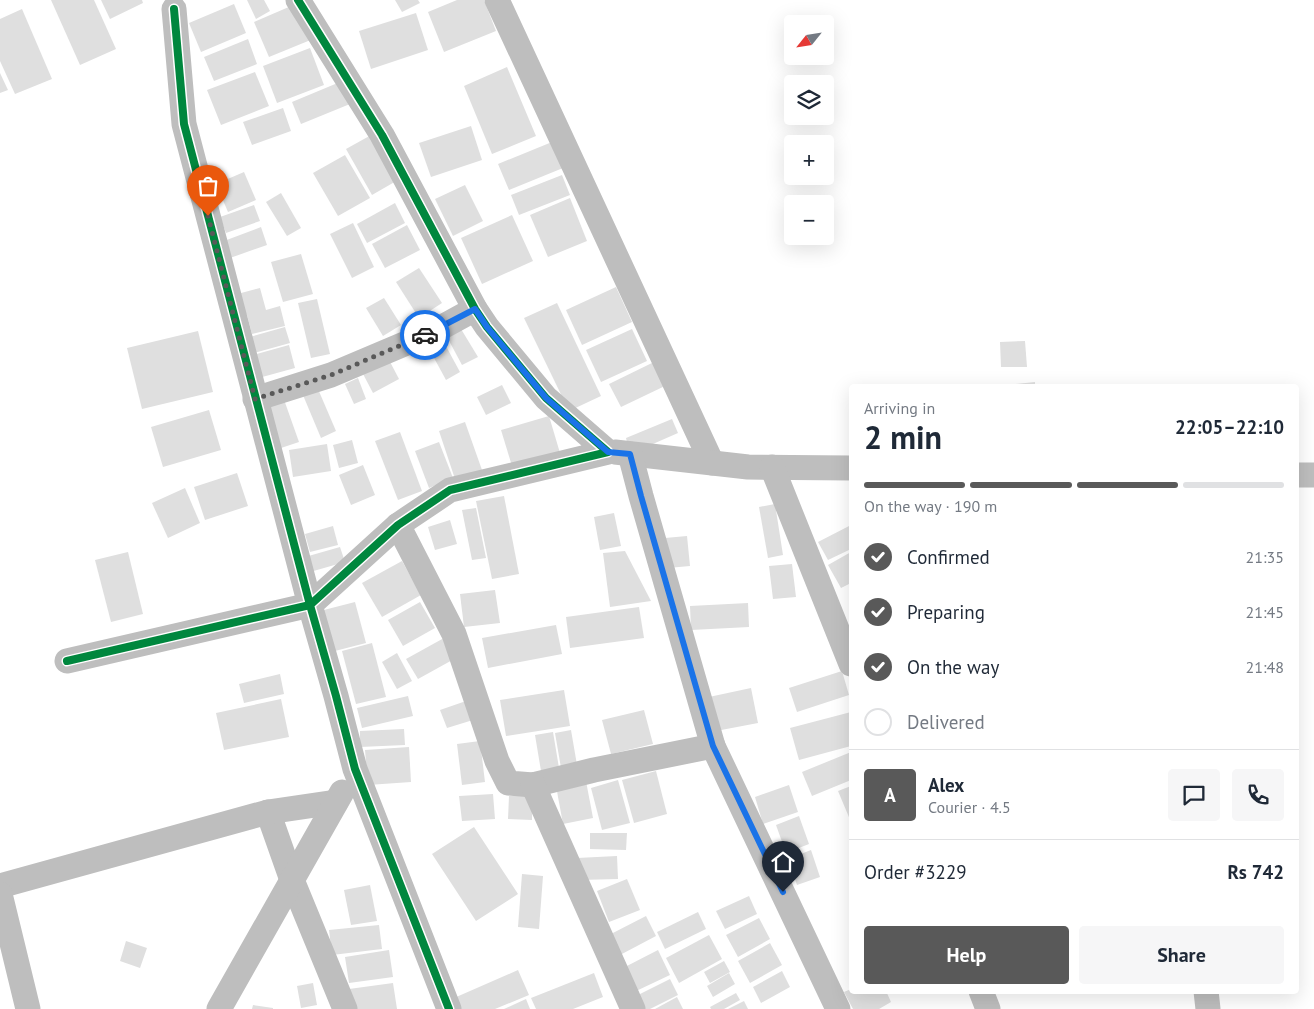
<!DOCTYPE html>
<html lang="en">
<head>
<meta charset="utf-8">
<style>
  body { margin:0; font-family:"PT Sans",sans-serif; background:#f6f6f7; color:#1f2937; height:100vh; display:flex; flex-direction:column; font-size:19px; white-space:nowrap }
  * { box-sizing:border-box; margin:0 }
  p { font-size:16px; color:#747a83 }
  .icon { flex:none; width:28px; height:28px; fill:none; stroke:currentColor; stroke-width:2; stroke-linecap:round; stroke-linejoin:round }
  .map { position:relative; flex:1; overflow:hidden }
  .side { position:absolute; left:849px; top:384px; width:450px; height:610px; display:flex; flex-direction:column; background:#fff; border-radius:5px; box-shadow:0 5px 20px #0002 }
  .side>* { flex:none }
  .needle { width:32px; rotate:240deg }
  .fabs { position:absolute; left:784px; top:15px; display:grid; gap:10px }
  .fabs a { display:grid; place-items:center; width:50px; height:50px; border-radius:5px; background:#fff; box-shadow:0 5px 20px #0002; font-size:25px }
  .pin { position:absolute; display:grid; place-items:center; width:42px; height:42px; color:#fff; margin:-51px -21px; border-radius:50% 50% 50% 0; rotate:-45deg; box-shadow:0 0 5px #0007 }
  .pin .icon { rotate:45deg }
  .courier { position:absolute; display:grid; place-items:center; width:50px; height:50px; margin:-25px; border:4px solid #1a73e8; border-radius:50%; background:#fff; color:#222; box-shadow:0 1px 6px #0007 }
  .summary em { font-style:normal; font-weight:700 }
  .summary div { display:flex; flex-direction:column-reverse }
  .summary { display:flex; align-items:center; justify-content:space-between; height:85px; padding:0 15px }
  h1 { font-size:32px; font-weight:700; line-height:38px }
  .bar { display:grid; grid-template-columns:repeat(4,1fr); gap:8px 5px; align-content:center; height:60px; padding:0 15px }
  .bar i { height:6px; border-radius:4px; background:#e0e1e3 }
  .bar .on { background:#595959 }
  .bar p { grid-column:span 4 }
  .line { display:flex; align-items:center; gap:12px; padding:0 15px; border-top:1px solid #e0e1e3 }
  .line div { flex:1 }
  .round { display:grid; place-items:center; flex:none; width:52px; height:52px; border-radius:5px; background:#f6f6f7 }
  ol { padding:0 15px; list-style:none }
  li { display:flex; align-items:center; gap:15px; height:55px }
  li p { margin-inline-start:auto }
  li .icon { padding:5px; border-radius:50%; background:#595959; color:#fff; stroke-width:4 }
  li:last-child { color:#747a83 }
  li i { width:28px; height:28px; border:2px solid #e0e1e3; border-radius:50% }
  .cta { display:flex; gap:10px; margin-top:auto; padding:10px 15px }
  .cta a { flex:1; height:58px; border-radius:5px; background:#595959; color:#fff; font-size:20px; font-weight:700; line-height:58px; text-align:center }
  .cta a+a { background:#f6f6f7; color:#1f2937 }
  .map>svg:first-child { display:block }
  .building { fill:#dfdfdf }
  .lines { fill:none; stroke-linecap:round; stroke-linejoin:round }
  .minor { stroke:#bebebe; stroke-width:25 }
  .cycleway-casing { stroke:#fff; stroke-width:11 }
  .cycleway { stroke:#00873e; stroke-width:8 }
  .done { stroke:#595959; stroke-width:5; stroke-dasharray:0 9 }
  .route { stroke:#1a73e8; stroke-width:6 }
</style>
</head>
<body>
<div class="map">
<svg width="1314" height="1009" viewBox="0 0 1314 1009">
  <rect width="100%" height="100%" fill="#fff"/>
  <!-- building -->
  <g class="building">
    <polygon points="51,0 94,0 116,49 80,65"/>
    <polygon points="101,0 142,0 143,3 110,19"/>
    <polygon points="247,0 264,0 270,11 256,19"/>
    <polygon points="395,0 418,0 420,3 402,12"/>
    <polygon points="457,0 484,0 496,31 444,52 428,12"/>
    <polygon points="298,3 313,39 269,57 254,22"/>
    <polygon points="234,4 246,33 201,52 189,23"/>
    <polygon points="22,9 52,79 15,94 0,61 0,19"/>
    <polygon points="416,13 428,50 371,69 359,31"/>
    <polygon points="248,39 257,64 214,81 204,57"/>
    <polygon points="310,48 324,85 277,103 263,66"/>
    <polygon points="507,67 536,136 492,154 464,86"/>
    <polygon points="255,72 269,106 221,125 207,90"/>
    <polygon points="0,73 8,90 0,93"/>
    <polygon points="340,82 350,104 301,124 292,102"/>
    <polygon points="283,108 291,131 252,145 243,122"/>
    <polygon points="471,126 482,160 431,177 419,143"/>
    <polygon points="373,134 398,180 372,195 346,149"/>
    <polygon points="552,142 563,168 509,190 498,164"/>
    <polygon points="345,155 370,198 338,216 313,173"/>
    <polygon points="244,172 256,200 228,212 216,184"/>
    <polygon points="562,175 570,195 519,215 511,195"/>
    <polygon points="465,185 483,221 453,236 435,199"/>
    <polygon points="281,193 301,228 287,236 266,202"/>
    <polygon points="570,198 587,241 548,257 530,215"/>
    <polygon points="395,203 405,223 367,243 357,224"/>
    <polygon points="254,205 260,221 226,233 220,217"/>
    <polygon points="512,215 533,261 482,284 461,238"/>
    <polygon points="353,223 374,267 352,278 330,234"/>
    <polygon points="407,225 420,250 385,268 372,244"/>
    <polygon points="261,227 267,245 230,258 224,241"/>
    <polygon points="301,254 313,294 283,302 271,262"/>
    <polygon points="419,268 442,303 419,318 396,282"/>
    <polygon points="616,287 632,322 582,345 566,310"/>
    <polygon points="260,288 266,310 280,306 285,326 252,334 247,315 230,296"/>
    <polygon points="384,298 401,325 383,336 366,308"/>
    <polygon points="317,299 330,354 311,358 298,303"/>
    <polygon points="557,303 601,396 569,411 524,318"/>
    <polygon points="285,327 290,343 247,355 243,339"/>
    <polygon points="461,329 478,357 462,365 447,337"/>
    <polygon points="632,329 647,361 601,382 586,350"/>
    <polygon points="198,331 213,392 142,409 127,348"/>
    <polygon points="441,337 460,372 446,380 427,345"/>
    <polygon points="1025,341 1027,367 1001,367 1000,342"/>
    <polygon points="289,345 295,368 255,379 249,356"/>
    <polygon points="388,358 399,379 373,393 362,372"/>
    <polygon points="656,361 667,385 621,407 609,384"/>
    <polygon points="358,378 366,399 354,404 345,384"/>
    <polygon points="315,382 336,431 321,438 300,388"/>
    <polygon points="1035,382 1035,386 1005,386 1005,385"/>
    <polygon points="502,385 511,403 486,415 477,397"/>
    <polygon points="282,394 299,442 278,449 262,401"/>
    <polygon points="209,410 221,450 163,467 151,427"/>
    <polygon points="549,416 560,453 512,466 501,430"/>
    <polygon points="672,419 678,433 630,454 626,438"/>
    <polygon points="465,422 482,470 455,479 439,431"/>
    <polygon points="400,432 422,491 398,500 375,441"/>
    <polygon points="352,440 358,463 339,468 333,445"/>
    <polygon points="439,442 453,478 429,488 415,451"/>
    <polygon points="327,444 331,471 293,477 289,450"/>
    <polygon points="363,465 375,495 351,505 339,475"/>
    <polygon points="237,473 248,506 205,520 194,487"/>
    <polygon points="185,488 200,523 168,538 152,503"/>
    <polygon points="504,496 519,574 492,579 476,501"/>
    <polygon points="775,504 783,555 768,558 759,507"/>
    <polygon points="476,508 486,558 472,560 462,510"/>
    <polygon points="614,513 621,546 600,550 594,517"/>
    <polygon points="450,520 457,544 435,550 428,527"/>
    <polygon points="851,525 851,549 828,560 818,542"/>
    <polygon points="333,526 338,545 310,552 305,534"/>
    <polygon points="687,536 690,566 668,568 665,538"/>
    <polygon points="340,547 345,562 310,572 305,557"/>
    <polygon points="625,551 651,601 610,607 603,553"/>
    <polygon points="128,552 143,614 111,622 95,560"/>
    <polygon points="851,552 851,583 841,588 828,565"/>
    <polygon points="402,561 421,595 382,617 362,583"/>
    <polygon points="792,564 796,597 773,599 769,566"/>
    <polygon points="495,590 500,623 464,627 460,594"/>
    <polygon points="355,602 366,643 331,652 320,611"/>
    <polygon points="420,602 435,628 403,646 388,620"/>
    <polygon points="748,603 749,627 691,630 690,606"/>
    <polygon points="639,607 644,638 570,648 566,617"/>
    <polygon points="556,625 562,654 488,668 482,638"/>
    <polygon points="444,638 456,658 418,679 406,659"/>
    <polygon points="372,643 386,697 356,704 342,651"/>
    <polygon points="397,653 412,681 397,689 382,662"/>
    <polygon points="842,671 849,695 797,712 789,688"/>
    <polygon points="280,674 284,694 244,703 239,684"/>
    <polygon points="751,688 758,723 716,731 709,697"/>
    <polygon points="564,690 570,726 506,736 500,700"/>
    <polygon points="408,696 413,716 362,728 357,708"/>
    <polygon points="281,699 289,737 224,750 216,713"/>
    <polygon points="466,701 473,720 447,728 440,710"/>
    <polygon points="644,710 653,744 611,754 602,720"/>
    <polygon points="851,712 851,746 799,760 790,728"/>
    <polygon points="404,729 405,745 360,747 360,731"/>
    <polygon points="571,730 577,765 561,768 555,733"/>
    <polygon points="553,732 559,768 541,771 535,735"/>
    <polygon points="480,741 485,782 462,785 457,744"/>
    <polygon points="409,747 411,782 368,785 365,750"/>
    <polygon points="851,752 851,780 812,796 802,772"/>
    <polygon points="656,771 667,814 634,823 622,780"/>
    <polygon points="618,780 630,823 602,830 591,788"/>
    <polygon points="586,781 593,818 563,824 556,786"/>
    <polygon points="789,785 798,812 763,824 755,797"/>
    <polygon points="851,786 851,822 838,791"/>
    <polygon points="493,794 495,819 462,821 459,796"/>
    <polygon points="509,796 532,796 532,820 508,819"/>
    <polygon points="799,816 809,844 786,853 776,825"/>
    <polygon points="474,827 518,894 476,921 432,854"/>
    <polygon points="590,833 627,833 626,850 590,849"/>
    <polygon points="811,850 820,877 797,885 788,859"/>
    <polygon points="617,856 618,879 579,880 577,858"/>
    <polygon points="522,874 543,876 539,929 518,927"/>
    <polygon points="627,879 640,910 609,922 597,891"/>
    <polygon points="370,885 377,921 351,925 344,890"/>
    <polygon points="749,896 757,914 725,929 716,911"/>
    <polygon points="698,912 706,929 665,949 657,932"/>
    <polygon points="646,916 656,936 620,955 609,935"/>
    <polygon points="759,918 770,939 738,957 726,935"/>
    <polygon points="379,925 382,949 332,955 329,930"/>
    <polygon points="709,935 722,959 679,983 666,958"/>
    <polygon points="126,941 147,948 140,968 120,961"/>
    <polygon points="770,943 782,965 750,983 738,961"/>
    <polygon points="389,950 393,977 349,983 345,957"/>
    <polygon points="658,950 670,975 634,992 623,968"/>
    <polygon points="724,961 730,972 710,983 704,972"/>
    <polygon points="518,970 529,995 495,1009 458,1009 454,998"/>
    <polygon points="782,971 790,987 761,1003 753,987"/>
    <polygon points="594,973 603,997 573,1009 536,1009 531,998"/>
    <polygon points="729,973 735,984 713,997 707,986"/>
    <polygon points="670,979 678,995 650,1009 644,1009 638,995"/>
    <polygon points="313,983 317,1005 301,1008 297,986"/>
    <polygon points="393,983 397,1009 352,1009 349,989"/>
    <polygon points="851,989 851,991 886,991 891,1002 879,1009 853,1009 844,992"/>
    <polygon points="736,993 740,1000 724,1009 711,1009 710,1007"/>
    <polygon points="677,997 683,1009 655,1009"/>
    <polygon points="526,999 530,1009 504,1009"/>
    <polygon points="744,1001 748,1009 728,1009"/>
    <polygon points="253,1005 273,1008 273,1009 252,1009"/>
  </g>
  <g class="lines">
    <!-- minor -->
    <g class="minor">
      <polyline points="298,0 382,135 475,309 487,327 546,398 608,452 450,490 398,525 310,605 336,696 355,769 449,1009"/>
      <polyline points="497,0 712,463"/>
      <polyline points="255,399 331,375 435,331 475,309"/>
      <polyline points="615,452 748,467 851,468"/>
      <polyline points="630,454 641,496 713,746 838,1009"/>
      <polyline points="772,467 851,664"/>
      <polyline points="1296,475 1314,475"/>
      <polyline points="398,525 454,634 497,761 508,783 533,785 594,770 713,746"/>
      <polyline points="67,661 310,605 184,124 174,9"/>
      <polyline points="533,785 633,1009"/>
      <polyline points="268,812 292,880 345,1009"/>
      <polyline points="0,886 268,812 336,802"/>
      <polyline points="0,894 28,1009"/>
      <polyline points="981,991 988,1009"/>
      <polyline points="1206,991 1208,1009"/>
      <polyline points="219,1009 342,792"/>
    </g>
    <!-- cycleway casing -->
    <g class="cycleway-casing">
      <g id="cycleway">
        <polyline points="298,0 382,135 475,309 487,327 546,398 608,452 450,490 398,525 310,605 336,696 355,769 449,1009"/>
        <polyline points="67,661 310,605 184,124 174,9"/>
      </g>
    </g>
    <!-- cycleway -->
    <use href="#cycleway" class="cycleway"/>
  </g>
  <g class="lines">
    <!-- done -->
    <polyline class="done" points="208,216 255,399 331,375 425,335"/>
    <!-- route -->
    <polyline class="route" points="425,335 475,309 487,327 546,398 608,452 630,454 641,496 713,746 783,892"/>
  </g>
</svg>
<div class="fabs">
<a><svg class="needle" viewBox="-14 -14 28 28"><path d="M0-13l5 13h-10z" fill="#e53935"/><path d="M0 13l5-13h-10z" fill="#747a83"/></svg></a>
<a><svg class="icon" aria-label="layers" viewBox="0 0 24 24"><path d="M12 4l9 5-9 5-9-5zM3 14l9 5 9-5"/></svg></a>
<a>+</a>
<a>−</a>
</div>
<div class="pin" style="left:208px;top:216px;background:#ea580c"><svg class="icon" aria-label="bag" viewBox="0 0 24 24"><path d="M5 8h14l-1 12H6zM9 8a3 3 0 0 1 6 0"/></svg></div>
<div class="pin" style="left:783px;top:892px;background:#1f2937"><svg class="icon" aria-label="home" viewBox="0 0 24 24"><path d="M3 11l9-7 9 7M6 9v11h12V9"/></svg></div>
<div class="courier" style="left:425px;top:335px"><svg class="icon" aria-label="car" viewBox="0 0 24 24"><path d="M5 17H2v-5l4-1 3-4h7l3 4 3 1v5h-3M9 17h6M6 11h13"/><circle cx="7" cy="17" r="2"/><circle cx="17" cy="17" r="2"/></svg></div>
<section class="side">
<div class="summary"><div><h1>2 min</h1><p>Arriving in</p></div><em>22:05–22:10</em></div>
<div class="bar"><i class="on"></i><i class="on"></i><i class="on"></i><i></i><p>On the way · 190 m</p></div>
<ol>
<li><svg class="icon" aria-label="check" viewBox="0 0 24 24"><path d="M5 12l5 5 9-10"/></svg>Confirmed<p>21:35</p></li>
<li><svg class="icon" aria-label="check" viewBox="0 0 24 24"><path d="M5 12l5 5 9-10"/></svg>Preparing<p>21:45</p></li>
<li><svg class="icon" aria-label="check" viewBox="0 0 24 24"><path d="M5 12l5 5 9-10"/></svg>On the way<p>21:48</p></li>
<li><i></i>Delivered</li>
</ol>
<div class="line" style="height:90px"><b class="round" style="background:#595959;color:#fff">A</b><div><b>Alex</b><p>Courier · 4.5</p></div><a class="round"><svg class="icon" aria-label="chat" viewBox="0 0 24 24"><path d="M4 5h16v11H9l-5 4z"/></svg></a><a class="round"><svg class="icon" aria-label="phone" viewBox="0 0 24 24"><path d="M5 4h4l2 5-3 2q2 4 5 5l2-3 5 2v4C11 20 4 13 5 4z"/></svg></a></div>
<div class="line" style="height:65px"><div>Order #3229</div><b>Rs 742</b></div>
<div class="cta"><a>Help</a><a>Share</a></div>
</section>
</div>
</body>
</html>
